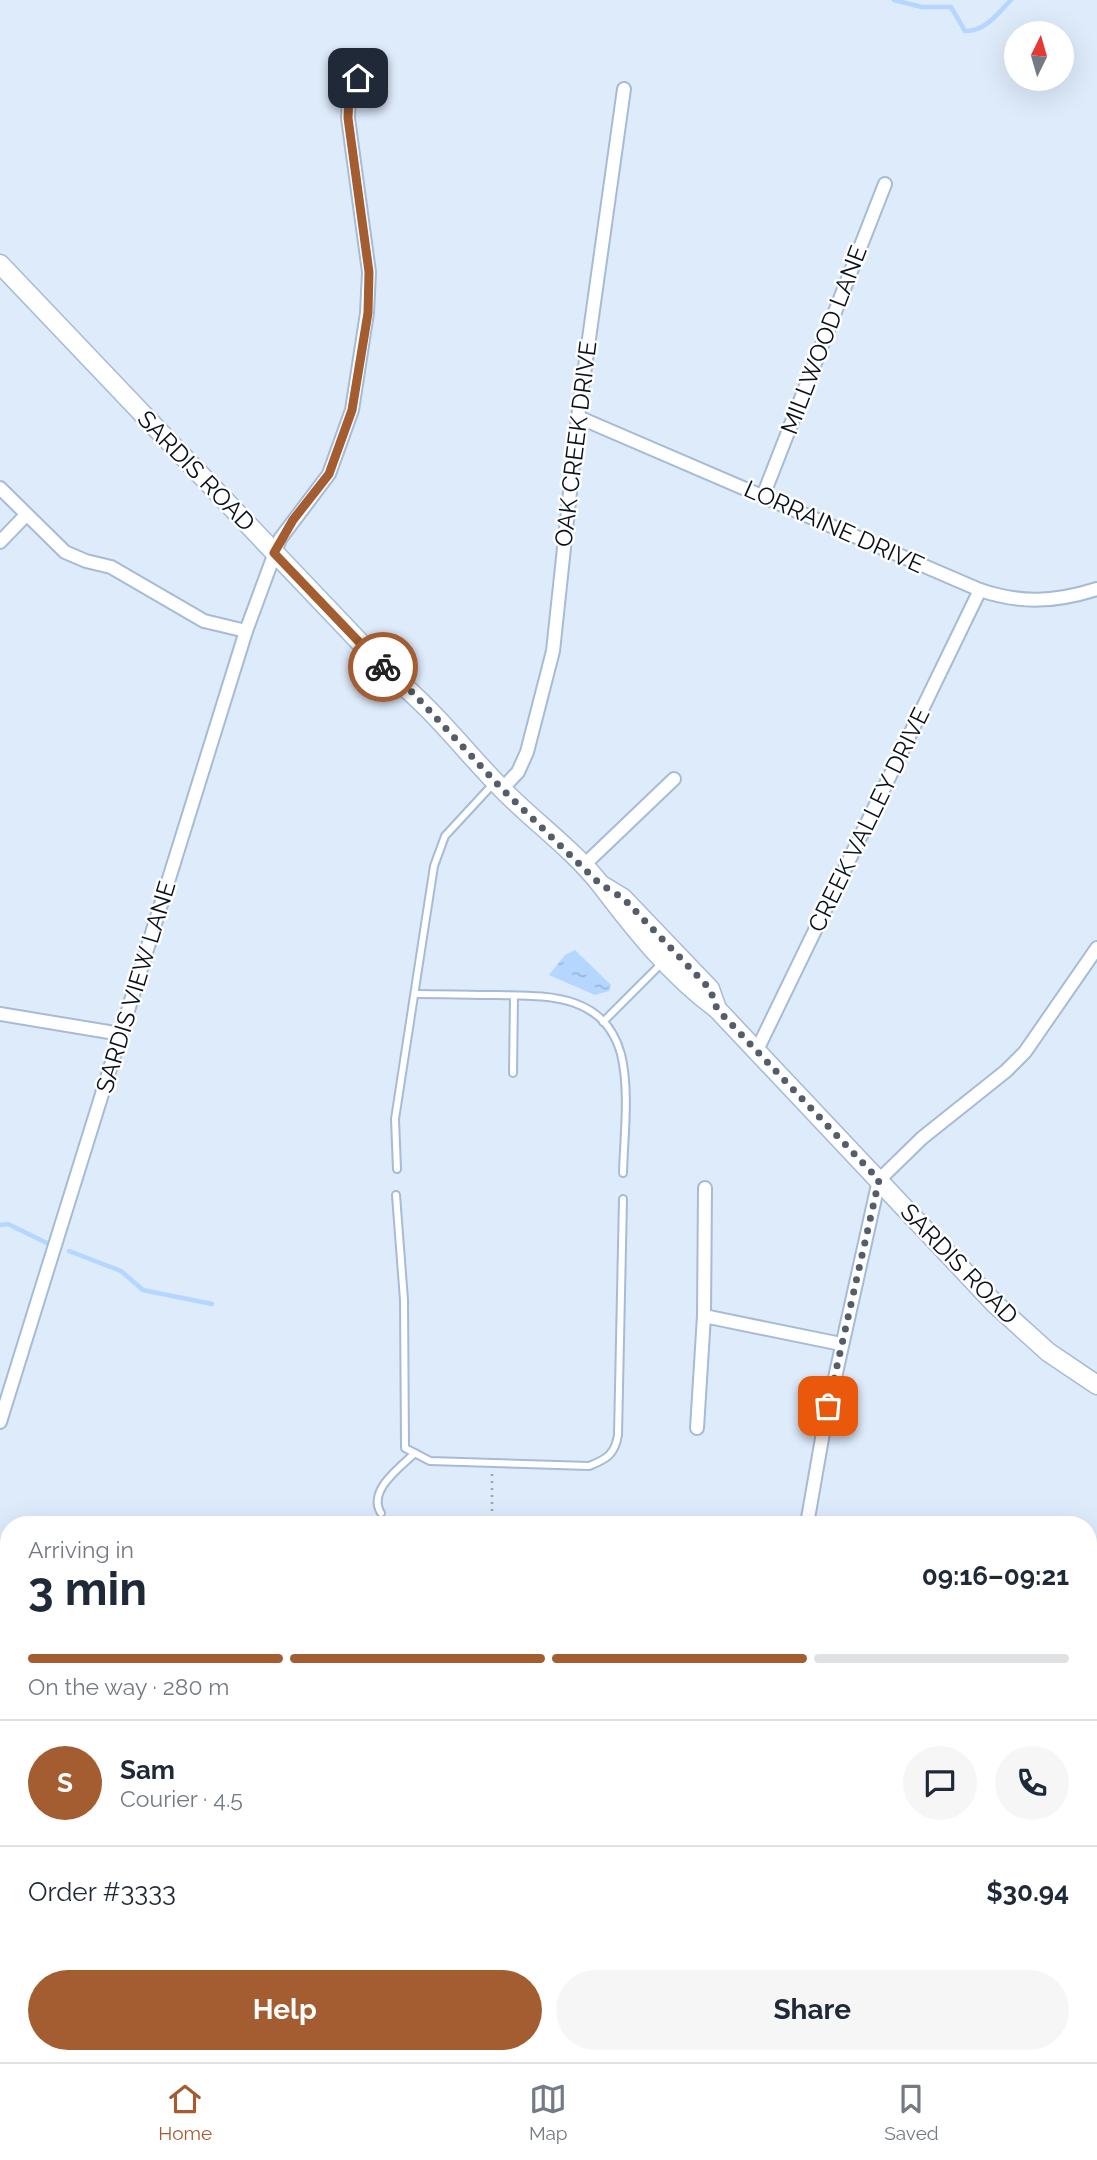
<!DOCTYPE html>
<html lang="en">
<head>
<meta charset="utf-8">
<style>
  body { margin:0; font-family:Raleway,sans-serif; background:#f6f6f7; color:#1f2937; height:100vh; display:flex; flex-direction:column; font-size:26px; white-space:nowrap }
  * { box-sizing:border-box; margin:0 }
  p { font-size:23px; color:#747a83 }
  .icon { flex:none; width:38px; height:38px; fill:none; stroke:currentColor; stroke-width:2; stroke-linecap:round; stroke-linejoin:round }
  .map { position:relative; flex:1; overflow:hidden }
  .side { position:absolute; left:0px; top:1516px; width:1097px; height:548px; display:flex; flex-direction:column; background:#fff; border-radius:28px 28px 0 0; box-shadow:0 7px 28px #0002 }
  .side>* { flex:none }
  .needle { width:46px; rotate:5deg }
  .buttons { position:absolute; left:1004px; top:21px; display:grid; gap:14px }
  .buttons a { display:grid; place-items:center; width:70px; height:70px; border-radius:50%; background:#fff; box-shadow:0 7px 28px #0002; font-size:35px }
  .pin { position:absolute; display:grid; place-items:center; width:60px; height:60px; color:#fff; margin:-30px; border-radius:14px; box-shadow:0 4px 10px #0006 }
  .courier { position:absolute; display:grid; place-items:center; width:70px; height:70px; margin:-35px; border:5px solid #a35d31; border-radius:50%; background:#fff; color:#222; box-shadow:0 2px 9px #0007 }
  .headline em { font-style:normal; font-weight:700 }
  .headline div { display:flex; flex-direction:column-reverse }
  .headline { display:flex; align-items:center; justify-content:space-between; height:119px; padding:0 28px }
  h1 { font-size:46px; font-weight:700; line-height:52px }
  .bar { display:grid; grid-template-columns:repeat(4,1fr); gap:10px 7px; align-content:center; height:84px; padding:0 28px }
  .bar i { height:9px; border-radius:5px; background:#e0e1e3 }
  .bar .selected { background:#a35d31 }
  .bar p { grid-column:span 4 }
  .line { display:flex; align-items:center; gap:18px; padding:0 28px; border-top:2px solid #e0e1e3 }
  .line div { flex:1 }
  .round { display:grid; place-items:center; flex:none; width:74px; height:74px; border-radius:37px; background:#f6f6f7 }
  .button { display:flex; gap:14px; margin-top:auto; padding:14px 28px }
  .button a { flex:1; height:80px; border-radius:42px; background:#a35d31; color:#fff; font-size:28px; font-weight:700; line-height:80px; text-align:center }
  .button a+a { background:#f6f6f7; color:#1f2937 }
  .tab-bar { display:flex; justify-content:space-around; align-items:center; height:98px; border-top:2px solid #e0e1e3; background:#fff; font-size:19px; color:#747a83 }
  .tab-bar a { display:grid; justify-items:center; gap:4px }
  .tab-bar .selected { color:#a35d31 }
  .map>svg:first-child { display:block }
  .pitch { fill:#d8ad94 }
  .water { fill:url(#water-ripples) }
  .lines { fill:none; stroke-linecap:round; stroke-linejoin:round }
  .stream { stroke:#b4d6ff; stroke-width:4.5 }
  .service-casing { stroke:#a6bbd5; stroke-width:10 }
  .minor-casing { stroke:#a6bbd5; stroke-width:16 }
  .secondary-casing { stroke:#a6bbd5; stroke-width:21 }
  .path { stroke:#98a3b1; stroke-width:2.5; stroke-dasharray:2 5; stroke-linecap:butt }
  .service { stroke:#fff; stroke-width:6 }
  .minor { stroke:#fff; stroke-width:12 }
  .secondary { stroke:#fff; stroke-width:18 }
  .done { stroke:#545d69; stroke-width:7; stroke-dasharray:0 12.6 }
  .route { stroke:#a35d31; stroke-width:9 }
  .labels { text-anchor:middle; stroke-width:5; stroke-linejoin:round; paint-order:stroke }
  .street-label { font-size:24px; fill:#0a111a; stroke:#fff }
</style>
</head>
<body>
<div class="map">
<svg width="1097" height="2062" viewBox="0 0 1097 2062">
  <defs>
    <pattern id="water-ripples" width="26" height="14" patternUnits="userSpaceOnUse" patternTransform="scale(1.75)"><rect width="26" height="14" fill="#b4d6ff"/><path d="M2 4q2-2 4 0t4 0M15 11q2-2 4 0t4 0" fill="none" stroke="#99b7da"/></pattern>
  </defs>
  <rect width="100%" height="100%" fill="#deebfb"/>
  <!-- pitch -->
  <polygon class="pitch" points="384,1517 581,1521 581,1524 384,1524"/>
  <!-- water -->
  <polygon class="water" points="575,950 611,985 609,991 595,995 549,975 565,955"/>
  <g class="lines">
    <!-- stream -->
    <g class="stream">
      <path d="M894,0l28,7h29l14,24c20,1 33,-18 46,-31"/>
      <polyline points="0,1225 8,1224 47,1243"/>
      <polyline points="69,1251 121,1271 143,1290 212,1304"/>
    </g>
    <!-- service casing -->
    <g class="service-casing">
      <g id="service">
        <path d="M416,994c27,0 54,1 81,1 50,1 107,-2 124,59 9,37 3,81 2,119"/>
        <polyline points="603,1022 661,964"/>
        <polyline points="513,1073 514,996"/>
        <polyline points="397,1169 395,1119 434,866 445,836 494,783"/>
        <path d="M396,1195l8,105 1,148 25,13 159,5c18,-7 26,-12 29,-31l5,-236"/>
        <path d="M381,1513c-14,-22 19,-46 34,-60"/>
      </g>
    </g>
    <!-- minor casing -->
    <g class="minor-casing">
      <g id="minor">
        <path d="M578,417l402,173c41,14 76,12 117,-1"/>
        <polyline points="0,488 65,552 86,561 111,567 204,621 246,631"/>
        <polyline points="763,496 885,184"/>
        <polyline points="0,542 26,515"/>
        <polyline points="502,789 518,772 527,752 553,651 578,417 624,89"/>
        <polyline points="583,866 674,779"/>
        <polyline points="0,1014 121,1034"/>
        <polyline points="757,1050 980,590"/>
        <polyline points="704,1316 841,1344"/>
        <polyline points="0,1422 246,631 280,539 329,474 352,410 367,313 369,272 348,118 349,95 358,78"/>
        <polyline points="697,1428 704,1316 705,1188"/>
        <polyline points="807,1524 824,1427 879,1180 922,1138 1006,1071 1025,1052 1097,948"/>
        <polyline points="1088,1764 1097,1763"/>
        <polyline points="0,2021 9,2039"/>
        <polyline points="16,2054 20,2062"/>
        <polyline points="754,2062 754,2054"/>
      </g>
    </g>
    <!-- secondary casing -->
    <g class="secondary-casing">
      <g id="secondary">
        <path d="M0,264l393,413c40,32 72,74 108,111 32,33 72,61 100,97 34,45 70,90 116,124l-7,-20 -87,-91 -23,-14"/>
        <polyline points="717,1009 995,1304 1048,1352 1097,1385"/>
      </g>
    </g>
    <!-- path -->
    <polyline class="path" points="492,1511 492,1473"/>
    <!-- service -->
    <use href="#service" class="service"/>
    <!-- minor -->
    <use href="#minor" class="minor"/>
    <!-- secondary -->
    <use href="#secondary" class="secondary"/>
  </g>
  <g class="lines">
    <!-- done -->
    <polyline class="done" points="383,667 413,693 502,789 600,884 623,898 710,989 717,1009 879,1180 828,1406"/>
    <!-- route -->
    <polyline class="route" points="358,78 349,95 348,118 369,272 368,313 352,410 329,474 293,520 274,553 383,667"/>
  </g>
  <g class="labels">
    <!-- street labels -->
    <g class="street-label">
      <text transform="translate(824 340) rotate(-69)" y="8">MILLWOOD LANE</text>
      <text transform="translate(576 444) rotate(-83)" y="8">OAK CREEK DRIVE</text>
      <text transform="translate(196 471) rotate(46)" y="8">SARDIS ROAD</text>
      <text transform="translate(834 527) rotate(24)" y="8">LORRAINE DRIVE</text>
      <text transform="translate(869 820) rotate(-64)" y="8">CREEK VALLEY DRIVE</text>
      <text transform="translate(136 987) rotate(-73)" y="8">SARDIS VIEW LANE</text>
      <text transform="translate(959 1264) rotate(46)" y="8">SARDIS ROAD</text>
    </g>
  </g>
</svg>
<div class="buttons">
<a><svg class="needle" viewBox="-14 -14 28 28"><path d="M0-13l5 13h-10z" fill="#e53935"/><path d="M0 13l5-13h-10z" fill="#747a83"/></svg></a>
</div>
<div class="pin" style="left:828px;top:1406px;background:#ea580c"><svg class="icon" aria-label="bag" viewBox="0 0 24 24"><path d="M5 8h14l-1 12H6zM9 8a3 3 0 0 1 6 0"/></svg></div>
<div class="pin" style="left:358px;top:78px;background:#1f2937"><svg class="icon" aria-label="home" viewBox="0 0 24 24"><path d="M3 11l9-7 9 7M6 9v11h12V9"/></svg></div>
<div class="courier" style="left:383px;top:667px"><svg class="icon" aria-label="bike" viewBox="0 0 24 24"><circle cx="6" cy="16" r="4"/><circle cx="18" cy="16" r="4"/><path d="M6 16l4-8h5l3 8M10 8l3 8H6M13 5h3"/></svg></div>
<section class="side">
<div class="headline"><div><h1>3 min</h1><p>Arriving in</p></div><em>09:16–09:21</em></div>
<div class="bar"><i class="selected"></i><i class="selected"></i><i class="selected"></i><i></i><p>On the way · 280 m</p></div>
<div class="line" style="height:126px"><b class="round" style="background:#a35d31;color:#fff">S</b><div><b>Sam</b><p>Courier · 4.5</p></div><a class="round"><svg class="icon" aria-label="chat" viewBox="0 0 24 24"><path d="M4 5h16v11H9l-5 4z"/></svg></a><a class="round"><svg class="icon" aria-label="phone" viewBox="0 0 24 24"><path d="M5 4h4l2 5-3 2q2 4 5 5l2-3 5 2v4C11 20 4 13 5 4z"/></svg></a></div>
<div class="line" style="height:91px"><div>Order #3333</div><b>$30.94</b></div>
<div class="button"><a>Help</a><a>Share</a></div>
</section>
</div>
<nav class="tab-bar">
<a class="selected"><svg class="icon" aria-label="home" viewBox="0 0 24 24"><path d="M3 11l9-7 9 7M6 9v11h12V9"/></svg>Home</a>
<a><svg class="icon" aria-label="map" viewBox="0 0 24 24"><path d="M3 6l6-2 6 2 6-2v14l-6 2-6-2-6 2zM9 4v14M15 6v14"/></svg>Map</a>
<a><svg class="icon" aria-label="saved" viewBox="0 0 24 24"><path d="M7 4h10v16l-5-4-5 4z"/></svg>Saved</a>
</nav>
</body>
</html>
